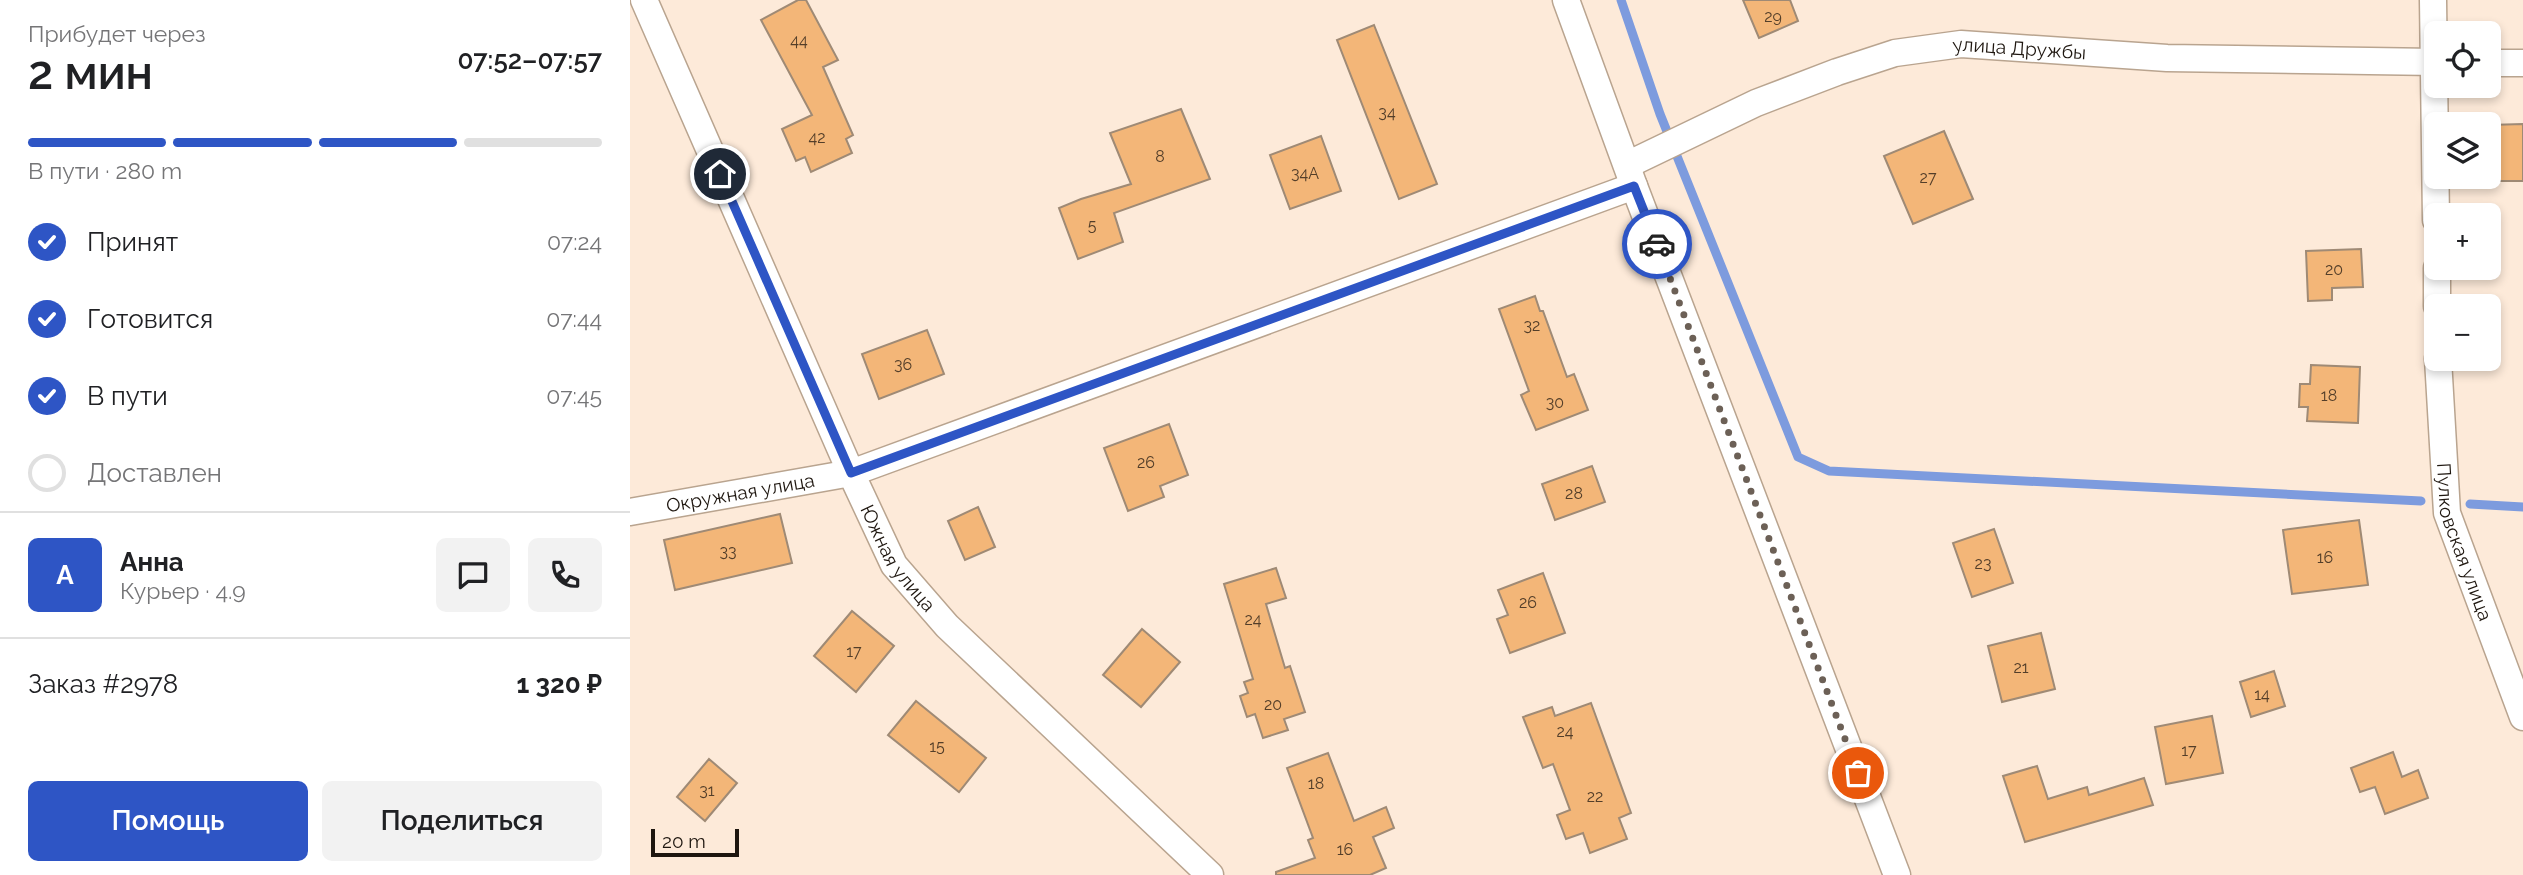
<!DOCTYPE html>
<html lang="ru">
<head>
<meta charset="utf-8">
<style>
  body { margin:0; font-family:Raleway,sans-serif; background:#f2f2f2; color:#202124; height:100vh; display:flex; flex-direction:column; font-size:26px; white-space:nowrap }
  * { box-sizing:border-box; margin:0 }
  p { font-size:23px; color:#757577 }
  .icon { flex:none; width:38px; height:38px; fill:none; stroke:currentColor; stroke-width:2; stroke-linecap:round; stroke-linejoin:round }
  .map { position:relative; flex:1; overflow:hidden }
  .details { display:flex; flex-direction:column; background:#fff; width:630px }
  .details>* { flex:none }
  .buttons { position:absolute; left:1794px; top:21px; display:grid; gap:14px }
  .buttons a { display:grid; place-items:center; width:77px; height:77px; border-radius:10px; background:#fff; box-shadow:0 4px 10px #0003; font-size:35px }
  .scale { position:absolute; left:21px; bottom:18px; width:88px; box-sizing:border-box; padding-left:7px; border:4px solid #1e160f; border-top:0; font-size:19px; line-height:24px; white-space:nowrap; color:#1e160f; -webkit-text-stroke:5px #fdead9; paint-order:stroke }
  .pin { position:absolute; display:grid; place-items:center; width:60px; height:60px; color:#fff; margin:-30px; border:4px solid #fff; border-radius:50%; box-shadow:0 2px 7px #0007 }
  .courier { position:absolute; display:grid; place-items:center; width:70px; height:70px; margin:-35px; border:5px solid #2e55c5; border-radius:50%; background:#fff; color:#222; box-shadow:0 2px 9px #0007 }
  .head em { font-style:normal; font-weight:600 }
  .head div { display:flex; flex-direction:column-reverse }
  .head { display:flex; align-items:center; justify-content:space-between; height:119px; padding:0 28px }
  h1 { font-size:46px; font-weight:600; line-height:52px }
  .bar { display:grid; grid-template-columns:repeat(4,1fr); gap:10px 7px; align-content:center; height:84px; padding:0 28px }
  .bar i { height:9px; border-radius:5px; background:#e0e0e0 }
  .bar .selected { background:#2e55c5 }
  .bar p { grid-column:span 4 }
  .line { display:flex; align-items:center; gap:18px; padding:0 28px; border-top:2px solid #e0e0e0 }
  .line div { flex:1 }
  .round { display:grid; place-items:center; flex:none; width:74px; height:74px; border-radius:10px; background:#f2f2f2 }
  ol { padding:0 28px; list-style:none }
  li { display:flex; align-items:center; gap:21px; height:77px }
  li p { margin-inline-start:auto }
  li .icon { padding:7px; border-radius:50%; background:#2e55c5; color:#fff; stroke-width:4 }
  li:last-child { color:#757577 }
  li i { width:38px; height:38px; border:4px solid #e0e0e0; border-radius:50% }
  .primary-button { display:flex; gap:14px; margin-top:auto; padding:14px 28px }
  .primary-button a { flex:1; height:80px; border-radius:10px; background:#2e55c5; color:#fff; font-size:28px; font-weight:600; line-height:80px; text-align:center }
  .primary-button a+a { background:#f2f2f2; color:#202124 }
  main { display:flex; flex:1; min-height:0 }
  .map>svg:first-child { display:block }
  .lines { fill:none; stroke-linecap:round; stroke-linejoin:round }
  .stream { stroke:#7d9bde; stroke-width:9 }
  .building { fill:#f3b678; stroke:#9f8a75; stroke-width:2 }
  .street-casing { stroke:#b9a48f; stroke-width:29 }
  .street { stroke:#fff; stroke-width:26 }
  .done { stroke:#6c6056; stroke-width:7; stroke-dasharray:0 12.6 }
  .route { stroke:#2e55c5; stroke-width:9 }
  .labels { text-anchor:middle; stroke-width:6; stroke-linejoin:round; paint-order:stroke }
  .number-label { font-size:16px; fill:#533e29 }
  .street-label { font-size:19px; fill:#1e160f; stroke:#fdead9 }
</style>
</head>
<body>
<main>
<section class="details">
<div class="head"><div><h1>2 мин</h1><p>Прибудет через</p></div><em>07:52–07:57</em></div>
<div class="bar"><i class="selected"></i><i class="selected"></i><i class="selected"></i><i></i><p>В пути · 280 m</p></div>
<ol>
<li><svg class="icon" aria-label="check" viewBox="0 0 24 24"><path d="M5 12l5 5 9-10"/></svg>Принят<p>07:24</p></li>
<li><svg class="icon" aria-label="check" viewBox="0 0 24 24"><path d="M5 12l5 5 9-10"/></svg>Готовится<p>07:44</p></li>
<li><svg class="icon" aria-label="check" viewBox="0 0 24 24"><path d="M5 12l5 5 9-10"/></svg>В пути<p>07:45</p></li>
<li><i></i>Доставлен</li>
</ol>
<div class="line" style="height:126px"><b class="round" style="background:#2e55c5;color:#fff">А</b><div><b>Анна</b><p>Курьер · 4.9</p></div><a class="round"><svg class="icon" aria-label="chat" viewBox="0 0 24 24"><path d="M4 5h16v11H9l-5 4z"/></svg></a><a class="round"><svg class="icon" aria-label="phone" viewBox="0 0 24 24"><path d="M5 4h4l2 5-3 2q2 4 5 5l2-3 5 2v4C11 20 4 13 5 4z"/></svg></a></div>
<div class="line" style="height:91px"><div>Заказ #2978</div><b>1 320 ₽</b></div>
<div class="primary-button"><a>Помощь</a><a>Поделиться</a></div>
</section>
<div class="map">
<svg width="1893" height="875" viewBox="0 0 1893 875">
  <rect width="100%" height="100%" fill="#fdead9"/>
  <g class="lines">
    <!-- stream -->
    <g class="stream">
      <polyline points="991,0 1030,114 1168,457 1199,471 1791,501"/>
      <polyline points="1840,504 1893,507"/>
    </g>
  </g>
  <!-- building -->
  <g class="building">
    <polygon points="168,0 176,0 208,60 193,67 223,135 216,139 222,153 181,172 175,157 166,161 152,129 182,115 131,20"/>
    <polygon points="1113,0 1160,0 1168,21 1129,38"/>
    <polygon points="744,25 807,184 769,199 707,40"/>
    <polygon points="551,109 580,179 484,213 493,242 448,259 429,208 451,199 501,184 480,133"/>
    <polygon points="1893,124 1893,181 1860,181 1859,125"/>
    <polygon points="1314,131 1343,199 1283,224 1254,156"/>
    <polygon points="691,136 711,191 660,209 640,155"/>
    <polygon points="1731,249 1733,287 1702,288 1702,300 1678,301 1676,251"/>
    <polygon points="905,296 910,311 913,311 937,377 944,374 958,410 906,430 891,395 899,391 869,309"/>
    <polygon points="297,330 314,374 249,399 232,354"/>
    <polygon points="1681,365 1730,367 1728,423 1677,421 1678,407 1669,407 1670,384 1680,384"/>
    <polygon points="539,424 558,475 530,486 534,497 498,511 474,448"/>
    <polygon points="962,466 975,502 925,520 912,484"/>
    <polygon points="348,507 365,547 335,560 318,521"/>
    <polygon points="150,514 162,563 45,590 34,540"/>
    <polygon points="1729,520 1738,585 1662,594 1653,530"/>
    <polygon points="1364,529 1383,583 1342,597 1323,543"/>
    <polygon points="646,568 656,598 636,604 655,668 660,666 675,712 654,719 658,730 633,738 625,714 617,717 610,696 618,693 614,682 623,679 594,584"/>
    <polygon points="913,573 935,633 880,653 867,619 878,615 868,590"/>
    <polygon points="222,611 264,646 226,692 184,656"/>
    <polygon points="512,629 550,662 511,707 473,675"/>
    <polygon points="1411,633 1425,689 1372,702 1358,646"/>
    <polygon points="1644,671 1655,706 1621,717 1610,682"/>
    <polygon points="286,701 356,758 329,792 258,735"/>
    <polygon points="961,703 1001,813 989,818 997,839 960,853 953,833 936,839 927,815 940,810 923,764 913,768 893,717 922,707 925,716"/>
    <polygon points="1582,716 1593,773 1536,784 1525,727"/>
    <polygon points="1763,752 1772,777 1788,770 1798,798 1755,814 1745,787 1730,792 1721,768"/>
    <polygon points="698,753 724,821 756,807 764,828 743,837 756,868 740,875 646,875 646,872 685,858 678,840 683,838 657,768"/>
    <polygon points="79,759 107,783 75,821 47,797"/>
    <polygon points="1407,766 1418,799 1457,787 1459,795 1514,778 1523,805 1395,842 1373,776"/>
  </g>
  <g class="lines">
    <!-- street casing -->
    <g class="street-casing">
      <g id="street">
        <path id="s1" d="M14,0l207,473 43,92 53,61 263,249"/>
        <polyline points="936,0 1004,186 1267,875"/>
        <polyline points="1803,0 1806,220"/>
        <polyline points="1858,63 1893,63"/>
        <path id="s2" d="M997,165l129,-62 81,-31 58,-19 66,-9 206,14 269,4"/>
        <polyline points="1807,268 1807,306"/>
        <path id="s3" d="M1808,359l9,154 76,204"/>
        <path id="s4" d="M0,512l221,-39 783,-287"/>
      </g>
    </g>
    <!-- street -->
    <use href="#street" class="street"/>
  </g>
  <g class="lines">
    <!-- done -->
    <polyline class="done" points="1027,244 1228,773"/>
    <!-- route -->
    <polyline class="route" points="90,174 221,473 1004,186 1027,244"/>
  </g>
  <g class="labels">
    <!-- number labels -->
    <g class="number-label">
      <text x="1143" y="22">29</text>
      <text x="169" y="46">44</text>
      <text x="757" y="118">34</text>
      <text x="187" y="143">42</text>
      <text x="530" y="162">8</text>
      <text x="675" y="179">34А</text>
      <text x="1298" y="183">27</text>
      <text x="462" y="231">5</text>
      <text x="1704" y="275">20</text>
      <text x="902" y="331">32</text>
      <text x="273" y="370">36</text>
      <text x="1699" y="401">18</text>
      <text x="925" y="408">30</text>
      <text x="516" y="468">26</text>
      <text x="944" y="499">28</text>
      <text x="98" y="557">33</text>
      <text x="1695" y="563">16</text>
      <text x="1353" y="569">23</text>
      <text x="898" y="608">26</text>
      <text x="623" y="625">24</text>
      <text x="224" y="657">17</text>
      <text x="1391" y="673">21</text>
      <text x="1632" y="700">14</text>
      <text x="643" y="710">20</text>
      <text x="935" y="737">24</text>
      <text x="307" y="752">15</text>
      <text x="1559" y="756">17</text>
      <text x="686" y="789">18</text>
      <text x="77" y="796">31</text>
      <text x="965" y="802">22</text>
      <text x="715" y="855">16</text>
    </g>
    <!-- street labels -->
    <g class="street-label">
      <text dy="7" stroke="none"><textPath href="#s2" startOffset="416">улица Дружбы</textPath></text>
      <text dy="7" stroke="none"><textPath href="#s4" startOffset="112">Окружная улица</textPath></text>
      <text dy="7" stroke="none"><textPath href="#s3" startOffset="186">Пулковская улица</textPath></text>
      <text dy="7" stroke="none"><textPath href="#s1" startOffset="614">Южная улица</textPath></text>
    </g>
  </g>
</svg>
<div class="buttons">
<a><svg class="icon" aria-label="locate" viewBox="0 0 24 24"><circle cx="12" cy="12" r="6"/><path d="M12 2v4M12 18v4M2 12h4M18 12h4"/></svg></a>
<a><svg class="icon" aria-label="layers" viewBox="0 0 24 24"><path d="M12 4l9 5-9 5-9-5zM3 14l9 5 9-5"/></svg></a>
<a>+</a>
<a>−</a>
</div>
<div class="scale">20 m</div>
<div class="pin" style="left:1228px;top:773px;background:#ea580c"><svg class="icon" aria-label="bag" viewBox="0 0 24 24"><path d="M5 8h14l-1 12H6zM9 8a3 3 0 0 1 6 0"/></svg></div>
<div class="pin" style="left:90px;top:174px;background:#1f2937"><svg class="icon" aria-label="home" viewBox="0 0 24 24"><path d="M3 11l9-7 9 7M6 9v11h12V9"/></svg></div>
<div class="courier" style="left:1027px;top:244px"><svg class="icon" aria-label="car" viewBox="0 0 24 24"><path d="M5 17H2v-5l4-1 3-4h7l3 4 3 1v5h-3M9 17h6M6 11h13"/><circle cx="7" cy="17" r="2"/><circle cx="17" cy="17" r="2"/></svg></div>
</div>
</main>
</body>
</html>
